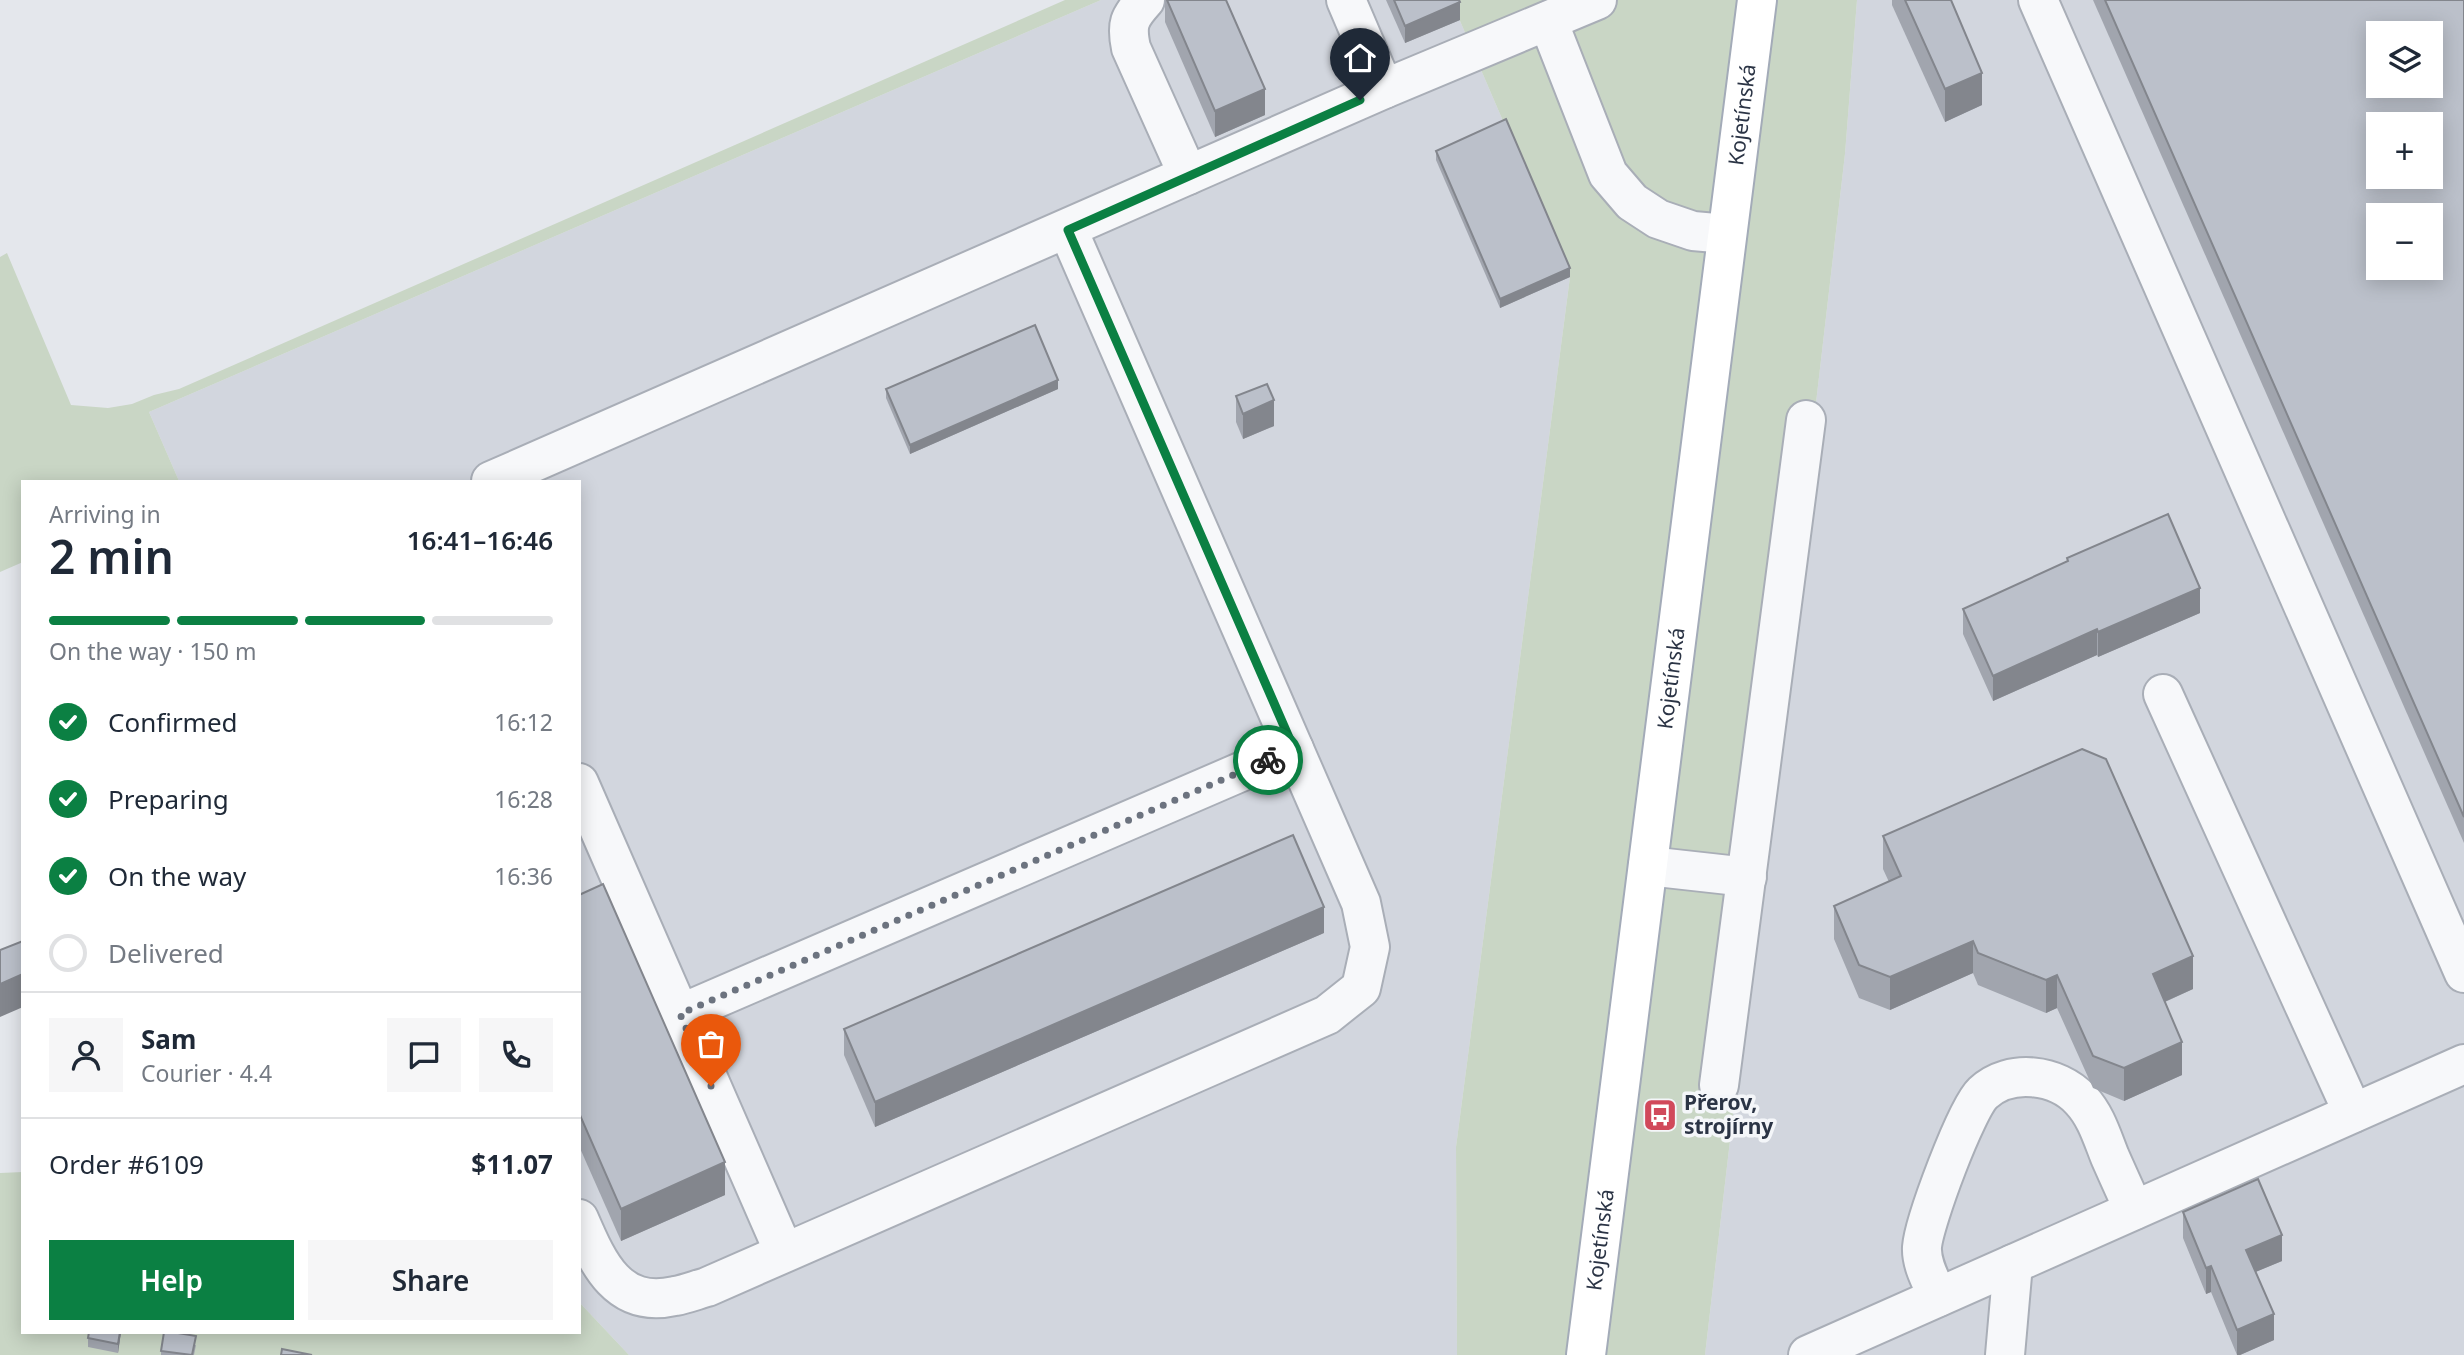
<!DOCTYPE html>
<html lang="en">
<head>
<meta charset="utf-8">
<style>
  body { margin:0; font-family:"Noto Sans",sans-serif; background:#f6f6f7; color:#1f2937; height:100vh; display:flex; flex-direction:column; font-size:26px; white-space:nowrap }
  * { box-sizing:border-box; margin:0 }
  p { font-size:23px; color:#747a83 }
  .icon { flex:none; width:38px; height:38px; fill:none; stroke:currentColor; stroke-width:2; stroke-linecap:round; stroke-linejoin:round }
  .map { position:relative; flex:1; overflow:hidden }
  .drawer { position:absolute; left:21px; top:480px; width:560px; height:854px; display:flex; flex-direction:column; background:#fff; border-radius:0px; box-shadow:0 4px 18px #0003 }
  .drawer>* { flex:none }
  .buttons { position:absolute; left:2366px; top:21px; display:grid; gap:14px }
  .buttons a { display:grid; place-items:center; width:77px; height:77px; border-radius:0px; background:#fff; box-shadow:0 4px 18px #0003; font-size:35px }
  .pin { position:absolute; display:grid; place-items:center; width:60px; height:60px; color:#fff; margin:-72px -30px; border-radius:50% 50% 50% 0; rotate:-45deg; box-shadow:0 0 7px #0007 }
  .pin .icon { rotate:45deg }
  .courier { position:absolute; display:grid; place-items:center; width:70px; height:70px; margin:-35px; border:5px solid #0b8043; border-radius:50%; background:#fff; color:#222; box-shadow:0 2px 9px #0007 }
  .head em { font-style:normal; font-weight:600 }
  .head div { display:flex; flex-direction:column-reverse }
  .head { display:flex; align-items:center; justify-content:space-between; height:119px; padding:0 28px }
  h1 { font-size:46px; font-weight:600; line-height:52px }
  .bar { display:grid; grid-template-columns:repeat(4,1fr); gap:10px 7px; align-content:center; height:84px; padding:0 28px }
  .bar i { height:9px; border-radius:5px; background:#e0e1e3 }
  .bar .on { background:#0b8043 }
  .bar p { grid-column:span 4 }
  .line { display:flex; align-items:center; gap:18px; padding:0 28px; border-top:2px solid #e0e1e3 }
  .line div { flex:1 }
  .round { display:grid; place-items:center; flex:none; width:74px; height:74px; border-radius:0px; background:#f6f6f7 }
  ol { padding:0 28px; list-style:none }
  li { display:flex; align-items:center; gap:21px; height:77px }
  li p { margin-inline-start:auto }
  li .icon { padding:7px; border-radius:50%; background:#0b8043; color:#fff; stroke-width:4 }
  li:last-child { color:#747a83 }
  li i { width:38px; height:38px; border:4px solid #e0e1e3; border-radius:50% }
  .button { display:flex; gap:14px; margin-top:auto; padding:14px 28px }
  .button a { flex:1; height:80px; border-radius:0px; background:#0b8043; color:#fff; font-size:28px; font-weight:600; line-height:80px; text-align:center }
  .button a+a { background:#f6f6f7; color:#1f2937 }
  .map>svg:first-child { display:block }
  .built { fill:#d2d6de; fill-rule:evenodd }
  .green { fill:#c9d6c5 }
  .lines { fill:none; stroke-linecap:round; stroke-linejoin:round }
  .minor-casing { stroke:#a9aeb7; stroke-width:42 }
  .major-casing { stroke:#a3abb8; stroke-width:42 }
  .minor { stroke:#f7f8fa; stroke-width:38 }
  .major { stroke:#fff; stroke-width:38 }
  .wall { fill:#a1a5ae }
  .shaded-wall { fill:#83868d }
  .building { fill:#bbc0ca; stroke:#83868d; stroke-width:2; fill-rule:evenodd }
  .done { stroke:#6c737f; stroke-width:7; stroke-dasharray:0 12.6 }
  .route { stroke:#0b8043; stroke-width:9 }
  .labels { text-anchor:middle; stroke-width:7; stroke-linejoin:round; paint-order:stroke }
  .street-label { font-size:21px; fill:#2b3445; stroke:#f4f6f9 }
  .poi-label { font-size:21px; font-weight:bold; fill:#2b3445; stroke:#f4f6f9; text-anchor:start }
</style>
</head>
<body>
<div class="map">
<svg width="2464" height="1355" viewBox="0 0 2464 1355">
  <rect width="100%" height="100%" fill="#e4e7ec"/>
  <!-- built -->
  <g class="built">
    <polygon points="1101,0 1451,0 1570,277 1456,1147 1457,1355 629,1355 579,1302 579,481 179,481 149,412"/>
    <path d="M1857,0h607v1355h-759l140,-1201zM2378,33h53v53h-53zM2378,124h53v53h-53zM2378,215h53v53h-53z"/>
  </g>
  <!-- green -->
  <g class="green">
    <polygon points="1065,0 1101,0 149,412 179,481 23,481 23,562 0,572 0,257 7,253 71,405 108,408 132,404 154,395 179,389"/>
    <polygon points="1451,0 1857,0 1845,154 1705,1355 1457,1355 1456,1147 1570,277"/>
    <polygon points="23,1172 23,1332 579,1332 579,1302 629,1355 0,1355 0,1173"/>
  </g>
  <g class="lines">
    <!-- minor casing -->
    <g class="minor-casing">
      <g id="minor">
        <path d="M1145,0c-16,18 -19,24 -14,48l57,127"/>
        <polyline points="1346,0 1384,89"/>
        <polyline points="2038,0 2464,973"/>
        <polyline points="1548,21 1608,174 1632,202 1658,219 1693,231 1727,234"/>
        <polyline points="491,481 1384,89 1597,0"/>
        <polyline points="2163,694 2353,1113"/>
        <polyline points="579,783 784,1252"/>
        <polyline points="1648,866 1747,877"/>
        <polyline points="680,1014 1294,749"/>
        <polyline points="1719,1085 1806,420"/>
        <path d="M579,1219c19,44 38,90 96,77 11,-2 21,-6 32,-9l620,-272 34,-27 9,-41 -9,-44 -293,-673"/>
        <path d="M1938,1297c-7,-16 -17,-33 -16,-50 2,-25 44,-138 61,-154 27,-25 74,-19 98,7 15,16 21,37 29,57 8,18 16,36 24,53"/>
        <polyline points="1808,1355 2464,1064"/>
        <polyline points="2005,1355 2013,1264"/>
      </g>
    </g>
    <!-- major casing -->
    <g class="major-casing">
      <g id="major">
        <path id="s1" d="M1586,1355l171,-1355"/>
      </g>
    </g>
    <!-- minor -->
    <use href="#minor" class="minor"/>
    <!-- major -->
    <use href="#major" class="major"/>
  </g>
  <!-- wall -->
  <g class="wall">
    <polygon points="1165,0 1226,0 1265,115 1215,137 1165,22"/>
    <polygon points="1386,0 1459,0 1460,20 1405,43"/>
    <polygon points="1892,0 1951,0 1982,105 1945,122 1892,5"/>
    <polygon points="2093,0 2464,0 2464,843"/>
    <polygon points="1436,151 1570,277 1500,308 1436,160"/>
    <polygon points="886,389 1058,389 910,454 886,398"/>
    <polygon points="1236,396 1274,426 1243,439 1236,422"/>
    <polygon points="2067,558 2200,613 2098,657 2097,655 1993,701 1963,634 1963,609 2067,562"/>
    <polygon points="1883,836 2193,989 2165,1002 2182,1075 2124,1101 2093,1088 2057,1008 2046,1013 1978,985 1973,973 1890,1010 1859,998 1834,939 1834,906 1889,882 1883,869"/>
    <polygon points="579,895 725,1195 621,1241 579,1146"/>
    <polygon points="1324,933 875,1127 844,1055 844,1029"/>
    <polygon points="2183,1212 2282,1261 2255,1272 2274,1340 2240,1355 2237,1355 2211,1292 2206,1294 2183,1238"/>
    <polygon points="121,1332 118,1353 88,1347 88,1338"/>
    <polygon points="196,1345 194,1355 161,1355 161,1351"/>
  </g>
  <!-- shaded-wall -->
  <g class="shaded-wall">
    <polygon points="1460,2 1460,20 1405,43 1405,26"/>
    <polygon points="1982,73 1982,105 1945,122 1945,89"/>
    <polygon points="1265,89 1265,115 1215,137 1215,111"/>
    <polygon points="1570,268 1570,277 1500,308 1500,299"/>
    <polygon points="1058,380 1058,389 910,454 910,445"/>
    <polygon points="1274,400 1274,426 1243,439 1243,414"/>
    <polygon points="2200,588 2200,613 2098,657 2098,632"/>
    <polygon points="2097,629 2097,655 1993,701 1993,676"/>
    <polygon points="1324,907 1324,933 875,1127 875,1102"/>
    <polygon points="1973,941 1973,973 1890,1010 1890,977"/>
    <polygon points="2193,956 2193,989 2153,1007 2153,974"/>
    <polygon points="23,974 23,1007 0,1017 0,984"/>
    <polygon points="2057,975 2057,1008 2046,1013 2046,980"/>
    <polygon points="2182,1042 2182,1075 2124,1101 2124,1068"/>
    <polygon points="725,1162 725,1195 621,1241 621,1209"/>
    <polygon points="2282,1235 2282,1261 2246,1276 2246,1250"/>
    <polygon points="2211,1266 2211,1292 2206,1294 2206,1268"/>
    <polygon points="2274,1314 2274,1340 2240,1355 2237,1355 2237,1330"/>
    <polygon points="120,1332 121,1332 118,1353 118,1344"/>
  </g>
  <!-- building -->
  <g class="building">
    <polygon points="1167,0 1226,0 1265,89 1215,111"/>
    <polygon points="1394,0 1459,0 1460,2 1405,26"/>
    <polygon points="1905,0 1951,0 1982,73 1945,89"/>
    <path d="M2105,0h359v817zM2378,33h53v53h-53zM2378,124h53v53h-53zM2378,215h53v53h-53z"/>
    <polygon points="1506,119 1570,268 1500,299 1436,151"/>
    <polygon points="1035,325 1058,380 910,445 886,389"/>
    <polygon points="1267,384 1274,400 1243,414 1236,396"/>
    <polygon points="2168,514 2200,588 2098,632 2097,629 1993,676 1963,609 2068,561 2067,558"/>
    <polygon points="2082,749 2106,759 2193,956 2153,974 2182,1042 2124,1068 2093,1056 2057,975 2046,980 1978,953 1973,941 1890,977 1859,965 1834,906 1901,876 1883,836"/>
    <polygon points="1293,835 1324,907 875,1102 844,1029"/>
    <polygon points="603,884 725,1162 621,1209 579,1113 579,895"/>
    <polygon points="23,941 23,974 0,984 0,950"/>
    <polygon points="2258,1179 2282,1235 2246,1250 2274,1314 2237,1330 2211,1266 2206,1268 2183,1212"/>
    <polygon points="89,1332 120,1332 118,1344 88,1338"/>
    <polygon points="164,1332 172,1332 196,1336 192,1355 161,1351"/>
    <polygon points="282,1349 312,1355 281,1355"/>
  </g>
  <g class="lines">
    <!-- done -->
    <polyline class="done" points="711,1086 680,1014 1268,760"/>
    <!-- route -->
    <polyline class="route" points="1268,760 1294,749 1068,230 1360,100"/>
  </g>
  <!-- icons -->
  <defs>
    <g id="bus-square" transform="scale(1.75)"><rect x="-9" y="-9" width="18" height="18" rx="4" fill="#d1495b" stroke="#f4f6f9"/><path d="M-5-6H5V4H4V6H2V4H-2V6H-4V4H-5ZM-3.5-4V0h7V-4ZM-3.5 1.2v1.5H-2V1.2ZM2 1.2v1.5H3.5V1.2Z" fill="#fff"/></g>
  </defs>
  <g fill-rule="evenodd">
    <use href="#bus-square" x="1660" y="1115"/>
  </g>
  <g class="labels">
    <!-- street labels -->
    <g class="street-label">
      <text dy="7" stroke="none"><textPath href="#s1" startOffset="1250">Kojetínská</textPath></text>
      <text dy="7" stroke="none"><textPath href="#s1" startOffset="682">Kojetínská</textPath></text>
      <text dy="7" stroke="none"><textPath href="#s1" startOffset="116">Kojetínská</textPath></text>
    </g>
    <!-- poi labels -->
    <g class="poi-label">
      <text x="1684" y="1110">Přerov,<tspan x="1684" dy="24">strojírny</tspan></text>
    </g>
  </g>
</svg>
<div class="buttons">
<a><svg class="icon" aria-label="layers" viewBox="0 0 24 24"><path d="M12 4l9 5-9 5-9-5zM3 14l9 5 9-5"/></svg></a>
<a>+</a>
<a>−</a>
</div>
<div class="pin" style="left:711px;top:1086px;background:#ea580c"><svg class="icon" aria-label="bag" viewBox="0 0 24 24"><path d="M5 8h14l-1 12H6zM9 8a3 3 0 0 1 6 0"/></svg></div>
<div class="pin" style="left:1360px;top:100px;background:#1f2937"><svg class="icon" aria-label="home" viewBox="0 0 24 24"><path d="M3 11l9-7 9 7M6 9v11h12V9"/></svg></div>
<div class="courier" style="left:1268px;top:760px"><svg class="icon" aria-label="bike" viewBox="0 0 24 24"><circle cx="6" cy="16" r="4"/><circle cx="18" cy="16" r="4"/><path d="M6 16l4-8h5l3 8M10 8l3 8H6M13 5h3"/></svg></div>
<section class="drawer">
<div class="head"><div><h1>2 min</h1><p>Arriving in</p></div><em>16:41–16:46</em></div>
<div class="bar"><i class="on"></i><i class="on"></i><i class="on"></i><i></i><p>On the way · 150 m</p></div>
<ol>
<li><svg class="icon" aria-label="check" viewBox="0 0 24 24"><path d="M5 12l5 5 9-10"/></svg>Confirmed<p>16:12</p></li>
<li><svg class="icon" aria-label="check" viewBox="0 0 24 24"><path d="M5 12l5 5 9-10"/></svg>Preparing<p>16:28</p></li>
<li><svg class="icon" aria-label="check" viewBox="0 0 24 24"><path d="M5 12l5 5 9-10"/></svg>On the way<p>16:36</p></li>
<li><i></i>Delivered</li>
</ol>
<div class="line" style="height:126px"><a class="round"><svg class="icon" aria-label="person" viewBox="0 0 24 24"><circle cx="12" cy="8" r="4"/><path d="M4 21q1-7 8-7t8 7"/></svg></a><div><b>Sam</b><p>Courier · 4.4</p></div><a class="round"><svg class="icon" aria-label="chat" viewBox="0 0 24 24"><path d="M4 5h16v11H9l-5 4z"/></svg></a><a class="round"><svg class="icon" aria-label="phone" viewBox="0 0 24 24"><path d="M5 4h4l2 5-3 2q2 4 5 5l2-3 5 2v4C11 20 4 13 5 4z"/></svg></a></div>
<div class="line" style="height:91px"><div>Order #6109</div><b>$11.07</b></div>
<div class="button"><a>Help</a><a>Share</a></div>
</section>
</div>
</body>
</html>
